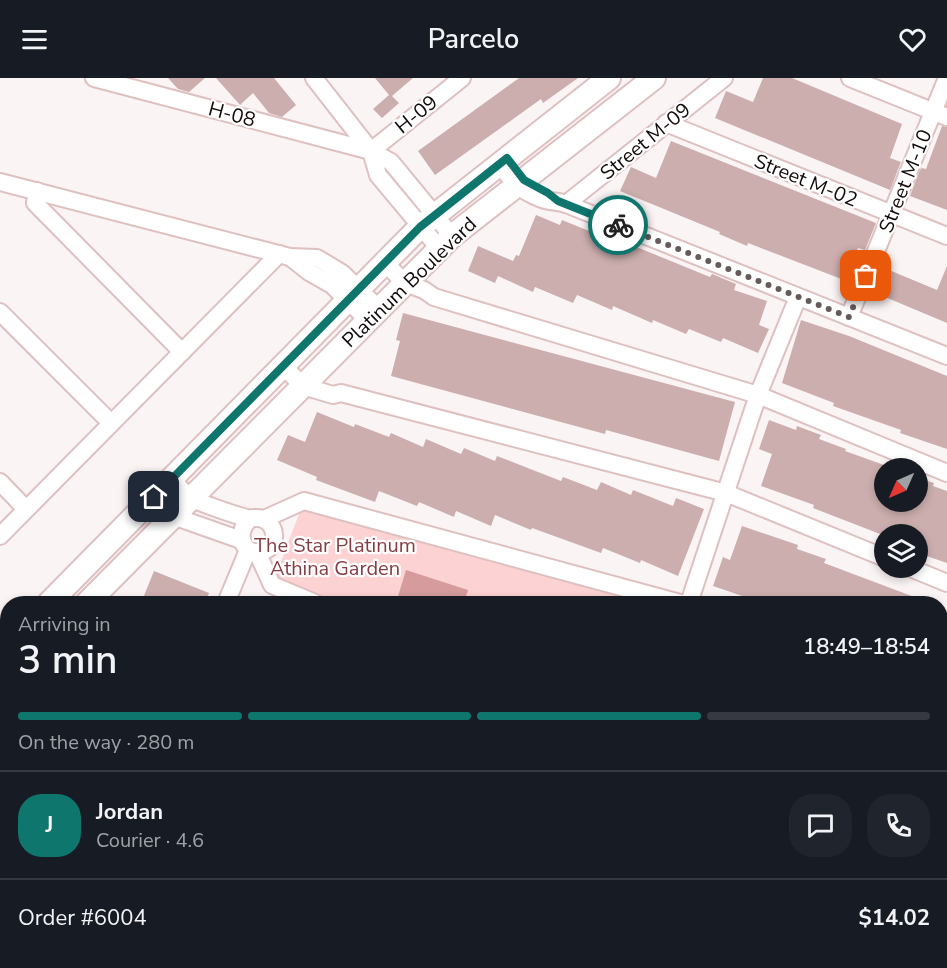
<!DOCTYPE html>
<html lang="en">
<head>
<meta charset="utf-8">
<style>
  body { margin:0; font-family:"Nunito Sans",sans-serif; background:#20242c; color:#f1f3f6; height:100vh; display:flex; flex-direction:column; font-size:22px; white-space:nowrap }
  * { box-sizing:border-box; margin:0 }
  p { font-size:20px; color:#9ea1a6 }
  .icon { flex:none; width:33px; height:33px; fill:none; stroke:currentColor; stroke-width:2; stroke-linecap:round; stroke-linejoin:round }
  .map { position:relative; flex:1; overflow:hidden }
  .details { position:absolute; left:0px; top:518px; width:948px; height:374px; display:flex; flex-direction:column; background:#171b24; border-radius:24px 24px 0 0; box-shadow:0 3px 9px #0003 }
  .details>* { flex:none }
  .needle { width:39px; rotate:225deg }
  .buttons { position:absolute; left:874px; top:380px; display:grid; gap:12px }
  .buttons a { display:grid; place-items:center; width:54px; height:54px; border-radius:50%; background:#171b24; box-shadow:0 3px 9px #0003; font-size:30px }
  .pin { position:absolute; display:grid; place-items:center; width:51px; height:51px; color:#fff; margin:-26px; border-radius:12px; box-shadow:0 3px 9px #0006 }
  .courier { position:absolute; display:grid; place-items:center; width:60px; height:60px; margin:-30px; border:4px solid #0f766e; border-radius:50%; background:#fff; color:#222; box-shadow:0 2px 8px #0007 }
  .overview em { font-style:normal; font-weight:600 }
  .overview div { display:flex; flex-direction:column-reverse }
  .overview { display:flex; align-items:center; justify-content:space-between; height:102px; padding:0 18px }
  h1 { font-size:39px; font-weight:600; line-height:45px }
  .bar { display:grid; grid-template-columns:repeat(4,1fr); gap:9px 6px; align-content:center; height:72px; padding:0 18px }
  .bar i { height:8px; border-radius:4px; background:#363941 }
  .bar .current { background:#0f766e }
  .bar p { grid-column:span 4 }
  .line { display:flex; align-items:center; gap:15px; padding:0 18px; border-top:2px solid #363941 }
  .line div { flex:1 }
  .round { display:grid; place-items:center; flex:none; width:63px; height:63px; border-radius:24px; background:#20242c }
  header { display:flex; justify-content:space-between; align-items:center; height:78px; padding:0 18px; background:#171b24; font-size:27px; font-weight:600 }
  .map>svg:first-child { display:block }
  .green { fill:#fcd2d3 }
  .water { fill:#d59b9d }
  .building { fill:#ccaeae }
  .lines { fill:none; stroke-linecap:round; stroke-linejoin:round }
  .street-casing { stroke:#dfc0c1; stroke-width:20 }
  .secondary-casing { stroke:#dfc0c1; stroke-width:26 }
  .street { stroke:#fff; stroke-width:16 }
  .secondary { stroke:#fff; stroke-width:22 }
  .done { stroke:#645b5b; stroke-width:6; stroke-dasharray:0 10.8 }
  .route { stroke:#0f766e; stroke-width:8 }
  .labels { text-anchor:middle; stroke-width:4.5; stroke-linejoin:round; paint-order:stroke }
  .street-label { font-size:20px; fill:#120909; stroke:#fff }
  .park-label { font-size:20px; fill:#853d43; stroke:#fff }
</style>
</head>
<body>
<header><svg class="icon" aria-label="menu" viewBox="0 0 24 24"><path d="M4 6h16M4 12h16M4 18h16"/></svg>Parcelo<svg class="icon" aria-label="heart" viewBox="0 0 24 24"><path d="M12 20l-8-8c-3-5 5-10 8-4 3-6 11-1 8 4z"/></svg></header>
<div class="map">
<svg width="947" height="890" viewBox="0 0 947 890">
  <rect width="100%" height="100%" fill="#fbf4f4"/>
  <!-- green -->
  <polygon class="green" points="304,423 680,525 315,525 272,507"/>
  <!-- water -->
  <polygon class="water" points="406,492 468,512 464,525 396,525"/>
  <!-- building -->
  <g class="building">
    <polygon points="168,0 205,0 189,14 178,11"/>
    <polygon points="216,0 274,0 296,27 282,39 269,35 253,15 240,27"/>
    <polygon points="375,0 413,0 392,18 399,25 382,40 373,31 389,17"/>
    <polygon points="519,0 578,0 543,25 541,21 435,97 418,73"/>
    <polygon points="763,0 792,0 902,46 890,80 901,84 890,112 715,40 726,13 753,24"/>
    <polygon points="942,48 947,49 947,132 910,118 920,92 922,90 926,91"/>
    <polygon points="671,63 876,145 865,172 858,170 844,202 748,165 747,168 719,156 720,154 620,113 631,89 656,100"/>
    <polygon points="536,137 560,147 562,142 611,162 612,159 710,199 712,196 736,206 734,212 767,223 759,247 769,251 758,275 723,260 721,264 689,251 686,256 653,242 652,245 613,228 612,232 577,217 573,225 535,209 533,214 498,198 495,205 468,193 478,168 513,183 516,177 519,178"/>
    <polygon points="947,188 947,245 878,216 889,192 937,212"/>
    <polygon points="403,235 735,324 719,383 606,352 605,356 391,298 400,263 396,262"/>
    <polygon points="801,242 849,258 947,298 947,371 900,355 901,352 833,328 834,325 782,305"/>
    <polygon points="317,334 354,349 355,346 389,359 391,355 423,369 426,361 461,376 464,370 495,383 497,378 561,403 563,399 597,412 601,404 631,417 633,412 673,428 676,420 704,431 678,498 641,482 640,485 603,470 601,475 532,450 531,452 495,437 491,448 456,433 454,439 419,424 417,428 379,413 375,424 316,402 317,399 277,382 288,357 305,364"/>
    <polygon points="769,342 796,352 797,348 821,357 819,361 846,371 845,373 884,387 885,423 918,423 918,400 934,405 933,408 947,413 947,485 918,475 918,456 880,456 813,430 814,427 761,408 772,376 759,371"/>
    <polygon points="742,448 798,467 797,471 826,481 824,485 925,523 925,525 753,525 754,522 713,508 723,479 730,482"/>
    <polygon points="154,493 209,515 205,525 141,525"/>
  </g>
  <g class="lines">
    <!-- street casing -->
    <g class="street-casing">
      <g id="street">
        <polyline points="94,0 371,73 391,84 452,158"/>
        <polyline points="314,0 371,73 378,97 439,170"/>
        <polyline points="850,0 947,39"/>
        <polyline points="666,45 947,158"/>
        <polyline points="371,73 462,0"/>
        <path d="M499,86c14,18 21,27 43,35 8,3 16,2 24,5l381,152"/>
        <polyline points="0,104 290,179 317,180 342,195 379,231"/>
        <polyline points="37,113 35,125 182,274"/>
        <polyline points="566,126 724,0"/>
        <polyline points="290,179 309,194 332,207 368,242"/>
        <polyline points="385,185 405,205 424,212 434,219 758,317 947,395"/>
        <polyline points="0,234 111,345"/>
        <polyline points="849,239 947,0"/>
        <polyline points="283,288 303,308 333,317 341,315 726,415 885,480"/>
        <path d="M172,401c6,6 12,15 19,19 9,5 46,18 57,20 6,1 11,-2 17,2 11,6 13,24 1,30 -20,11 -34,-16 -16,-31"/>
        <polyline points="0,404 26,431"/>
        <polyline points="154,419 173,438 241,462"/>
        <polyline points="264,441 304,423 680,525"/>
        <polyline points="0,458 279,176"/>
        <polyline points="257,474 272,507 315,525"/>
        <polyline points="908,489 947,505"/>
        <polyline points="226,525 248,472"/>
        <polyline points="689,525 758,317 798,219"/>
        <polyline points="940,631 947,633"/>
        <polyline points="0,652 8,645"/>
        <polyline points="940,776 947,779"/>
        <polyline points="0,811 8,819"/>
        <polyline points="0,849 8,857"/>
        <polyline points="35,884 51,890"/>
        <polyline points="116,884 132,890"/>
        <polyline points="543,884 560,890"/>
        <polyline points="882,884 898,890"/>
      </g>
    </g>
    <!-- secondary casing -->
    <g class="secondary-casing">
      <g id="secondary">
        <polyline points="49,525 420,149 609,0"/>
        <polyline points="87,525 452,158 654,0"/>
        <polyline points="0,575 8,567"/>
        <polyline points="0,614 8,606"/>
      </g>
    </g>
    <!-- street -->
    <use href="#street" class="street"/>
    <!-- secondary -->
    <use href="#secondary" class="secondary"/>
  </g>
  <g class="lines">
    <!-- done -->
    <polyline class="done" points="618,147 849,239 866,198"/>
    <!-- route -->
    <polyline class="route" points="154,419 420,149 507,80 524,102 548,115 558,123 618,147"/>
  </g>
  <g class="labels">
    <!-- street labels -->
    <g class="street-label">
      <text transform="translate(232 36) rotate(15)" y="7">H-08</text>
      <text transform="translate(416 36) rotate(-39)" y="7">H-09</text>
      <text transform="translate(645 63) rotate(-39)" y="7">Street M-09</text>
      <text transform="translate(806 102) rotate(22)" y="7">Street M-02</text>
      <text transform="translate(905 103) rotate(-68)" y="7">Street M-10</text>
      <text transform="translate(409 204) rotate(-44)" y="7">Platinum Boulevard</text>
    </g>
    <!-- park labels -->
    <g class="park-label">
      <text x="335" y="474">The Star Platinum<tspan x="335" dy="23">Athina Garden</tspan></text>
    </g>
  </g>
</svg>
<div class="buttons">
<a><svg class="needle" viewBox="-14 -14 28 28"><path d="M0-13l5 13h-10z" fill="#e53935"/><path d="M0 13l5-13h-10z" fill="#9ea1a6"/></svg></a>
<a><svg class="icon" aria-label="layers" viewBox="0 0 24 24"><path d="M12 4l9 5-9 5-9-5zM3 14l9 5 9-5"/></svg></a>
</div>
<div class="pin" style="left:866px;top:198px;background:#ea580c"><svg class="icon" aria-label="bag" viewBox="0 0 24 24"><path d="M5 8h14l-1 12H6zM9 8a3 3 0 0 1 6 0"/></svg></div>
<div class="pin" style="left:154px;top:419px;background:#1f2937"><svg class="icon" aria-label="home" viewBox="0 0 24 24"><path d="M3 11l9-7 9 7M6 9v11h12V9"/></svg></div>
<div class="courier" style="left:618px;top:147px"><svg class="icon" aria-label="bike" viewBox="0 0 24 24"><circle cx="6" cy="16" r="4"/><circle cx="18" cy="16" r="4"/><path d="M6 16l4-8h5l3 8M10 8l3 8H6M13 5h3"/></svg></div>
<section class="details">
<div class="overview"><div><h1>3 min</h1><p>Arriving in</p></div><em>18:49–18:54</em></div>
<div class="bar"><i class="current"></i><i class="current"></i><i class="current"></i><i></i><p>On the way · 280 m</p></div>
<div class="line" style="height:108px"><b class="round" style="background:#0f766e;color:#fff">J</b><div><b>Jordan</b><p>Courier · 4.6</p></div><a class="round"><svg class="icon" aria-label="chat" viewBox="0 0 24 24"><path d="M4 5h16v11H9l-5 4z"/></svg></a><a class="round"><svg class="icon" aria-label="phone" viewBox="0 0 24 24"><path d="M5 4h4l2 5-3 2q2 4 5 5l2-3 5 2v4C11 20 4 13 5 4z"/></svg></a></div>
<div class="line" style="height:78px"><div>Order #6004</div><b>$14.02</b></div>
</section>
</div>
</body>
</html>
